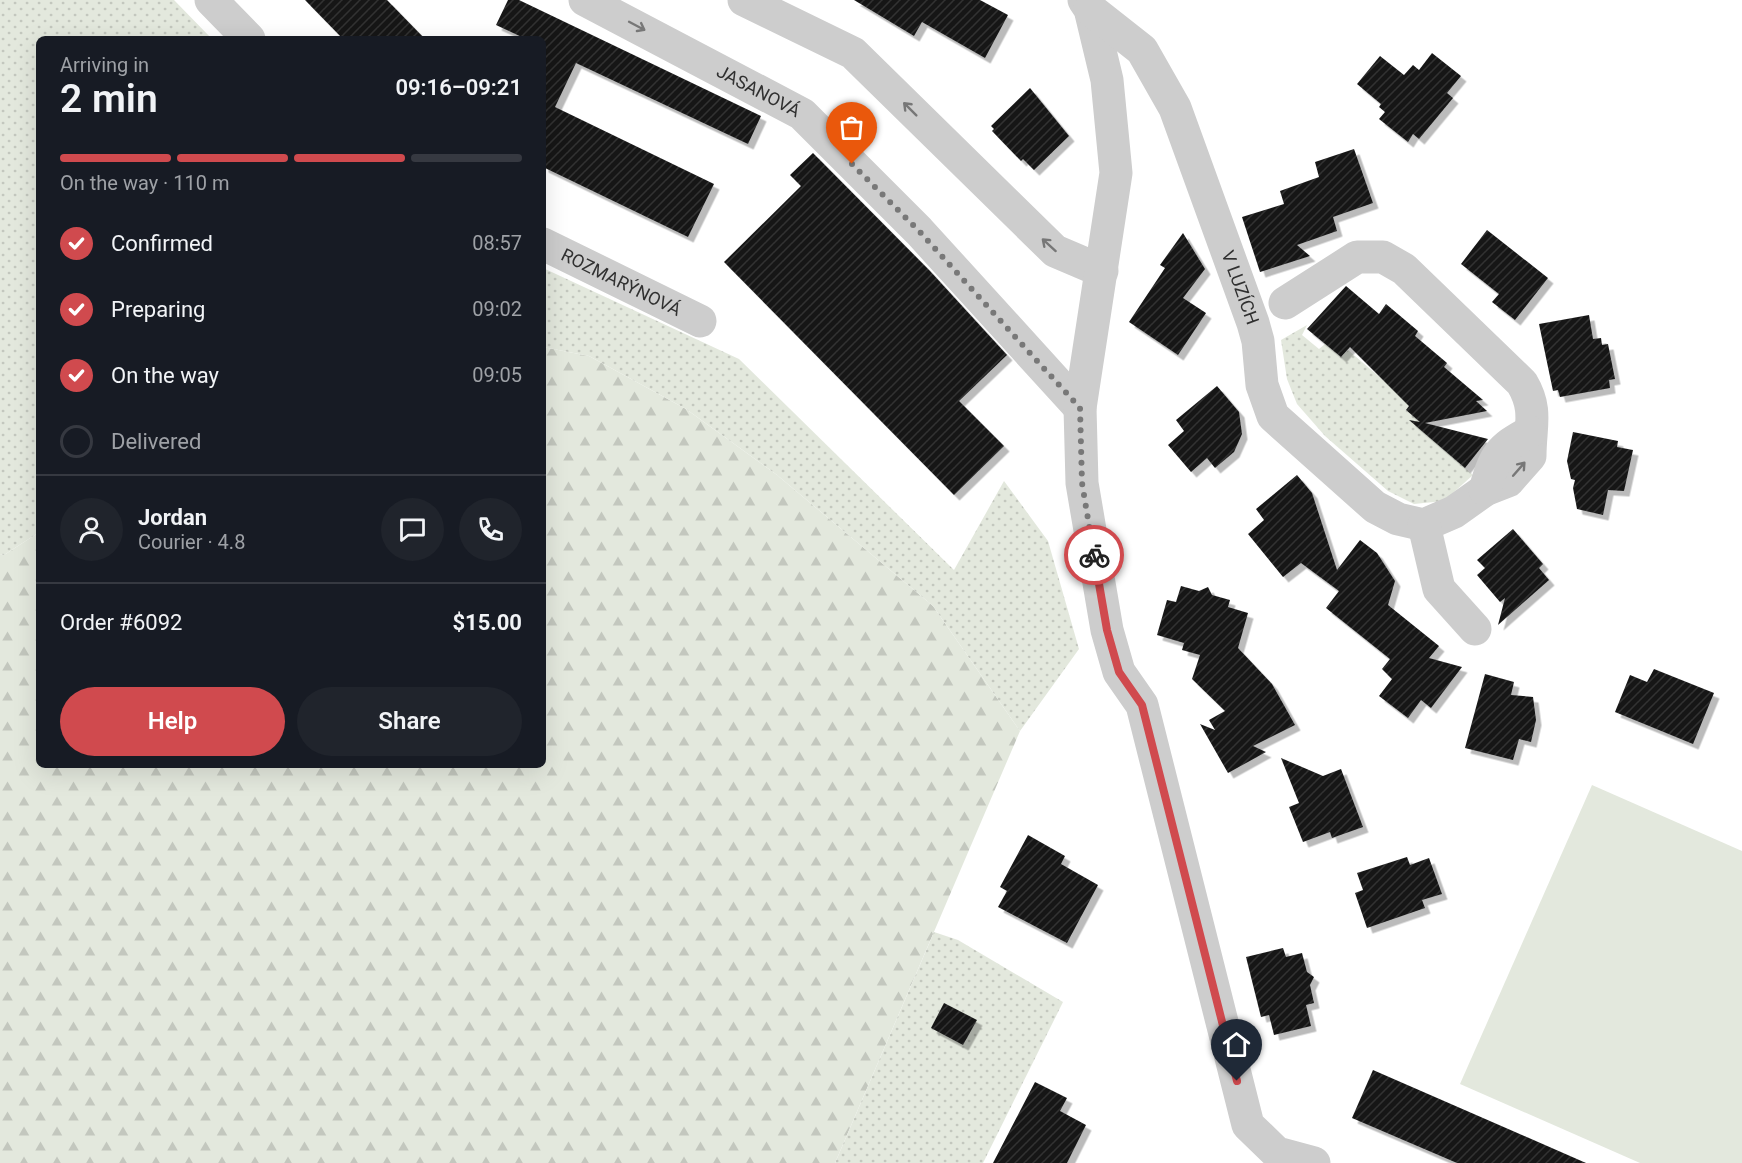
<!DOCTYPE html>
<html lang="en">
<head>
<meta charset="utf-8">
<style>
  body { margin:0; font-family:Roboto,sans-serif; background:#20242c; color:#f1f3f6; height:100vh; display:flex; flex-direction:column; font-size:22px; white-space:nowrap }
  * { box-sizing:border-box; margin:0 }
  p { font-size:20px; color:#9ea1a6 }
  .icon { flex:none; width:33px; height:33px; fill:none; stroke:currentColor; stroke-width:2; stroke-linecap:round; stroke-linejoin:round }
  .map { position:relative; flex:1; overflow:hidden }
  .drawer { position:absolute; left:36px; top:36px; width:510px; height:732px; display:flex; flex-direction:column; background:#171b24; border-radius:9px; box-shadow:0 6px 24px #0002 }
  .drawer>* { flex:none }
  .pin { position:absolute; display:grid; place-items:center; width:51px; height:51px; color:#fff; margin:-62px -26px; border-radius:50% 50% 50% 0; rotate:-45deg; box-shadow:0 0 6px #0007 }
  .pin .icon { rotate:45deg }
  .courier { position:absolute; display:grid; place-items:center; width:60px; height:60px; margin:-30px; border:4px solid #d04a4e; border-radius:50%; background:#fff; color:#222; box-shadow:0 2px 8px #0007 }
  .head em { font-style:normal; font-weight:600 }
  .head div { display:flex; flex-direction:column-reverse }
  .head { display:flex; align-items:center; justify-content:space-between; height:102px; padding:0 24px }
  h1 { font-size:39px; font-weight:600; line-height:45px }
  .bar { display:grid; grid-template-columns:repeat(4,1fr); gap:9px 6px; align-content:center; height:72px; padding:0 24px }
  .bar i { height:8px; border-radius:4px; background:#363941 }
  .bar .on { background:#d04a4e }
  .bar p { grid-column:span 4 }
  .line { display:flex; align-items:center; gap:15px; padding:0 24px; border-top:2px solid #363941 }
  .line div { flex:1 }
  .round { display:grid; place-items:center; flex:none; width:63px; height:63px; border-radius:32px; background:#20242c }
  ol { padding:0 24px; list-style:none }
  li { display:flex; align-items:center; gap:18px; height:66px }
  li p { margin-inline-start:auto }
  li .icon { padding:6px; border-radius:50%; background:#d04a4e; color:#fff; stroke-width:4 }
  li:last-child { color:#9ea1a6 }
  li i { width:33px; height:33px; border:3px solid #363941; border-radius:50% }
  .action { display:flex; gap:12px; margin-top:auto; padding:12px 24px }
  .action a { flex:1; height:69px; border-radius:36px; background:#d04a4e; color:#fff; font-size:24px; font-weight:600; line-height:69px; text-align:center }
  .action a+a { background:#20242c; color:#f1f3f6 }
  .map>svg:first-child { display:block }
  .green { fill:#e3e8dd }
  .forest { fill:url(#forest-firs) }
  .garden { fill:url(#garden-dots) }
  .building { fill:url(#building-hatch); filter:url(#shadow) }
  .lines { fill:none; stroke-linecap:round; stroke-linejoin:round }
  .street { stroke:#cdcdcd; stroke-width:33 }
  .oneway { stroke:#777 }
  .done { stroke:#787878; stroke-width:6; stroke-dasharray:0 10.8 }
  .route { stroke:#d04a4e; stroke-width:8 }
  .labels { text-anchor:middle; stroke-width:6; stroke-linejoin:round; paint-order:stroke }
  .street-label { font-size:18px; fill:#303030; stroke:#fff }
</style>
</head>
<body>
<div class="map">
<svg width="1742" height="1163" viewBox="0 0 1742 1163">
  <defs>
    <pattern id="forest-firs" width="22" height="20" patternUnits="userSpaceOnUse" patternTransform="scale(1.5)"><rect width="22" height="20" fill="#e3e8dd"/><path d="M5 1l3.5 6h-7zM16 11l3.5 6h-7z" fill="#c3c7be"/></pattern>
    <pattern id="garden-dots" width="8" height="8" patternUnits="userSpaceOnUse" patternTransform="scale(1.5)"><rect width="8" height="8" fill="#e3e8dd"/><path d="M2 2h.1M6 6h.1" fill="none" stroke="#c3c7be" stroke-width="1.8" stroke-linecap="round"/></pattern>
    <pattern id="building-hatch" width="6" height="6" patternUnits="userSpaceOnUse" patternTransform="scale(1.5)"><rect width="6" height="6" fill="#171717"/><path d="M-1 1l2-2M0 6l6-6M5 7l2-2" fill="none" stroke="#303030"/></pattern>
    <filter id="shadow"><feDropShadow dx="5.5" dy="5.5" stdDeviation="0" flood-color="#0004"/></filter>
  </defs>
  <rect width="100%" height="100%" fill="#fff"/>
  <!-- green -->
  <polygon class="green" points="1592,785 1742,851 1742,1163 1640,1163 1460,1084"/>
  <!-- forest -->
  <polygon class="forest" points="543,347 589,356 686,409 777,475 933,606 1020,731 835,1163 0,1163 0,554 4,555 38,533 39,523 39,765 543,765"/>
  <!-- garden -->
  <g class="garden">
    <polygon points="0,0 174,0 212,39 39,39 38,533 4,555 0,554"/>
    <polygon points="543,268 739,359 954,570 1004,481 1048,541 1079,649 1020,731 933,606 777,475 686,409 589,356 543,347"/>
    <polygon points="1307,325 1302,335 1319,349 1325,344 1341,357 1348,350 1411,404 1406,410 1438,437 1435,442 1473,475 1444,501 1414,504 1388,491 1325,436 1297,404 1287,379 1281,340"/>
    <polygon points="934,932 958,940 1063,1002 983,1163 835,1163"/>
  </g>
  <!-- building -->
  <g class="building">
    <polygon points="305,0 387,0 425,39 343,39"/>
    <polygon points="508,0 519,0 761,116 748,144 576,63 555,107 714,184 688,237 543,167 543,39 526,39 496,25"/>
    <polygon points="854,0 980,0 1008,15 985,58 922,22 914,36"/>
    <polygon points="1432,53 1461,76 1447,93 1453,98 1419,139 1413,134 1408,142 1379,119 1385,112 1379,107 1381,104 1357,84 1380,56 1404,75 1413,65 1419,70"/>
    <polygon points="1030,88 1069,136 1034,170 1023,159 1021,161 992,131 994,129 991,126"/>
    <polygon points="1354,149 1373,203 1333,217 1337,231 1297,245 1310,256 1260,272 1242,217 1284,204 1280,191 1319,177 1315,162"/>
    <polygon points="813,153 930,271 1007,355 959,401 1004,446 954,495 724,262 801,186 790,175"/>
    <polygon points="1487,230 1548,278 1515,320 1492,302 1499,294 1461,264"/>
    <polygon points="1183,233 1205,269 1183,298 1206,313 1178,355 1129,322 1165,268 1160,265"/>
    <polygon points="1346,286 1379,314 1386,304 1418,331 1415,336 1447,363 1444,367 1483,400 1476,401 1487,411 1425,423 1488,439 1465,468 1409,420 1420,422 1406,410 1409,406 1350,347 1341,357 1307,329"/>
    <polygon points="1589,315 1593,339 1601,338 1602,345 1608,344 1615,379 1609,380 1610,388 1560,397 1558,390 1553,391 1539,324"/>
    <polygon points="1217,386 1239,412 1242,434 1234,452 1215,468 1207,458 1191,472 1168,445 1184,431 1176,420"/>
    <polygon points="1573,432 1618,441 1617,447 1633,450 1624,491 1608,490 1603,515 1577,509 1573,488 1575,480 1571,479 1567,461"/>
    <polygon points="1297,475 1312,493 1337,570 1360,540 1377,553 1395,581 1388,605 1439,646 1429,658 1462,667 1431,708 1421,700 1408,718 1379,696 1392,679 1382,669 1390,659 1326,608 1339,591 1301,563 1283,577 1248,534 1264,520 1256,509"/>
    <polygon points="1513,529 1543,564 1539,568 1549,580 1498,625 1505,598 1500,602 1477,575 1485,568 1477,560"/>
    <polygon points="1181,586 1199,591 1208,587 1212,595 1230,600 1228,607 1248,613 1238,648 1272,684 1295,725 1253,746 1266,752 1228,773 1200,724 1215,730 1209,720 1225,711 1192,679 1200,655 1182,650 1184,643 1157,635 1167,600 1176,602"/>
    <polygon points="1654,669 1714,693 1693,744 1615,712 1630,675 1647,682"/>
    <polygon points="1485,674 1514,682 1511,695 1533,697 1536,720 1531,742 1519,739 1513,760 1465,748"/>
    <polygon points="1281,758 1323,776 1341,769 1363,827 1332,838 1330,832 1303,842 1289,807 1299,803"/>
    <polygon points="1028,835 1065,856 1061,864 1098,885 1067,943 998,907 1007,891 1000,887"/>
    <polygon points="1407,857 1410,865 1429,858 1442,894 1422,900 1425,908 1367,928 1355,893 1363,890 1357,873"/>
    <polygon points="1283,948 1286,957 1302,953 1307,972 1314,977 1310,985 1314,1003 1306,1005 1311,1026 1274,1035 1269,1015 1261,1017 1246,957"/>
    <polygon points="944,1003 977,1020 963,1045 931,1028"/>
    <polygon points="1373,1070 1586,1163 1457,1163 1352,1118"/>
    <polygon points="1035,1082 1067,1098 1060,1111 1086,1125 1067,1163 993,1163"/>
  </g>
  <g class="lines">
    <!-- street -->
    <g class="street">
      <polyline points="211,0 249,39"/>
      <path id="s1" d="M585,0l217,114 117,117 161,177"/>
      <polyline points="744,0 853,53 1055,251 1102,271"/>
      <polyline points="1084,0 1090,9 1107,80 1116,173 1080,408 1082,483 1107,630 1119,672 1142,705 1248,1125 1277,1153 1314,1163"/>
      <path id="s2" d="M1090,9l52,41 33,58 78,215 5,18 4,44 11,31 102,91 23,12 26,6 30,-13 31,-22 23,-9 22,-25c0,-30 8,-46 -8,-73l-118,-114 -21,-12h-26l-72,46"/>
      <path id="s3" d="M543,244l157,77"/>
      <path d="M1485,490c10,-34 13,-41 45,-58"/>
      <polyline points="1424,525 1439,589 1475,629"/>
    </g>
  </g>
  <!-- one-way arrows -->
  <defs><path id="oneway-shaft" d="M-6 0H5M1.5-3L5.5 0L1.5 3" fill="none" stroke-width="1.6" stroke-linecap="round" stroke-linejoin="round" transform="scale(1.5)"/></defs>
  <g class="oneway">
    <use href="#oneway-shaft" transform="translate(637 26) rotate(28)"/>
    <use href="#oneway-shaft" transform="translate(910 109) rotate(-135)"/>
    <use href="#oneway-shaft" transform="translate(1049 245) rotate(-138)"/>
    <use href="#oneway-shaft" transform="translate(1519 469) rotate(-49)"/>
  </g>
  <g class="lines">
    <!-- done -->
    <polyline class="done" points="852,164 919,231 1080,408 1082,483 1094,555"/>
    <!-- route -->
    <polyline class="route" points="1094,555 1107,630 1119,672 1142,705 1237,1081"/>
  </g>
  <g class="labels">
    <!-- street labels -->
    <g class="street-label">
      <text dy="6" stroke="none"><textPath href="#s1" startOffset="196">JASANOVÁ</textPath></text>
      <text dy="6" stroke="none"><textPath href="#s3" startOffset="87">ROZMARÝNOVÁ</textPath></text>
      <text dy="6" stroke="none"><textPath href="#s2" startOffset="324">V LUZÍCH</textPath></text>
    </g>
  </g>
</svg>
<div class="pin" style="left:852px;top:164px;background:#ea580c"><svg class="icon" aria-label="bag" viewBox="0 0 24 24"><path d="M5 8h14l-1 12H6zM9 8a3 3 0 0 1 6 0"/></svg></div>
<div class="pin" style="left:1237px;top:1081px;background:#1f2937"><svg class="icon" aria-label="home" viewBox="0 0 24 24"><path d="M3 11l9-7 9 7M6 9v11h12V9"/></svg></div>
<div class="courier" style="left:1094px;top:555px"><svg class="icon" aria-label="bike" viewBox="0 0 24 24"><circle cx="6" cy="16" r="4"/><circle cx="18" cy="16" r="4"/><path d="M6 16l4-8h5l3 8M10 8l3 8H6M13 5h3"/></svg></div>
<section class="drawer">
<div class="head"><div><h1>2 min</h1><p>Arriving in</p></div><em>09:16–09:21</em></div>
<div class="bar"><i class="on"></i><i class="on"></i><i class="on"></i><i></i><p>On the way · 110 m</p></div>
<ol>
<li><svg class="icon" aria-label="check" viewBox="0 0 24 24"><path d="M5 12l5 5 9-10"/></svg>Confirmed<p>08:57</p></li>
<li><svg class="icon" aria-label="check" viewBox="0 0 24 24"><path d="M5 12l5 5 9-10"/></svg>Preparing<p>09:02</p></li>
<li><svg class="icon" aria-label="check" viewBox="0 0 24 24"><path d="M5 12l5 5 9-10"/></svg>On the way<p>09:05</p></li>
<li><i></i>Delivered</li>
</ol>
<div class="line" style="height:108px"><a class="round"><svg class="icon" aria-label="person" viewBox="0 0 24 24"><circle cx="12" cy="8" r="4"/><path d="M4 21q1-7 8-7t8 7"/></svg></a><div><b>Jordan</b><p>Courier · 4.8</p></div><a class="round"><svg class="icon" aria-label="chat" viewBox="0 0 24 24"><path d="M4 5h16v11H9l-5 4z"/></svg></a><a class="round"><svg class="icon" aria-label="phone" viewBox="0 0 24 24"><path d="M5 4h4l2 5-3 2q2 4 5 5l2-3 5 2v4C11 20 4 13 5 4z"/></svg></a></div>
<div class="line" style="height:78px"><div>Order #6092</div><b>$15.00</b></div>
<div class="action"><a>Help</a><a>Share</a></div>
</section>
</div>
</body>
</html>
